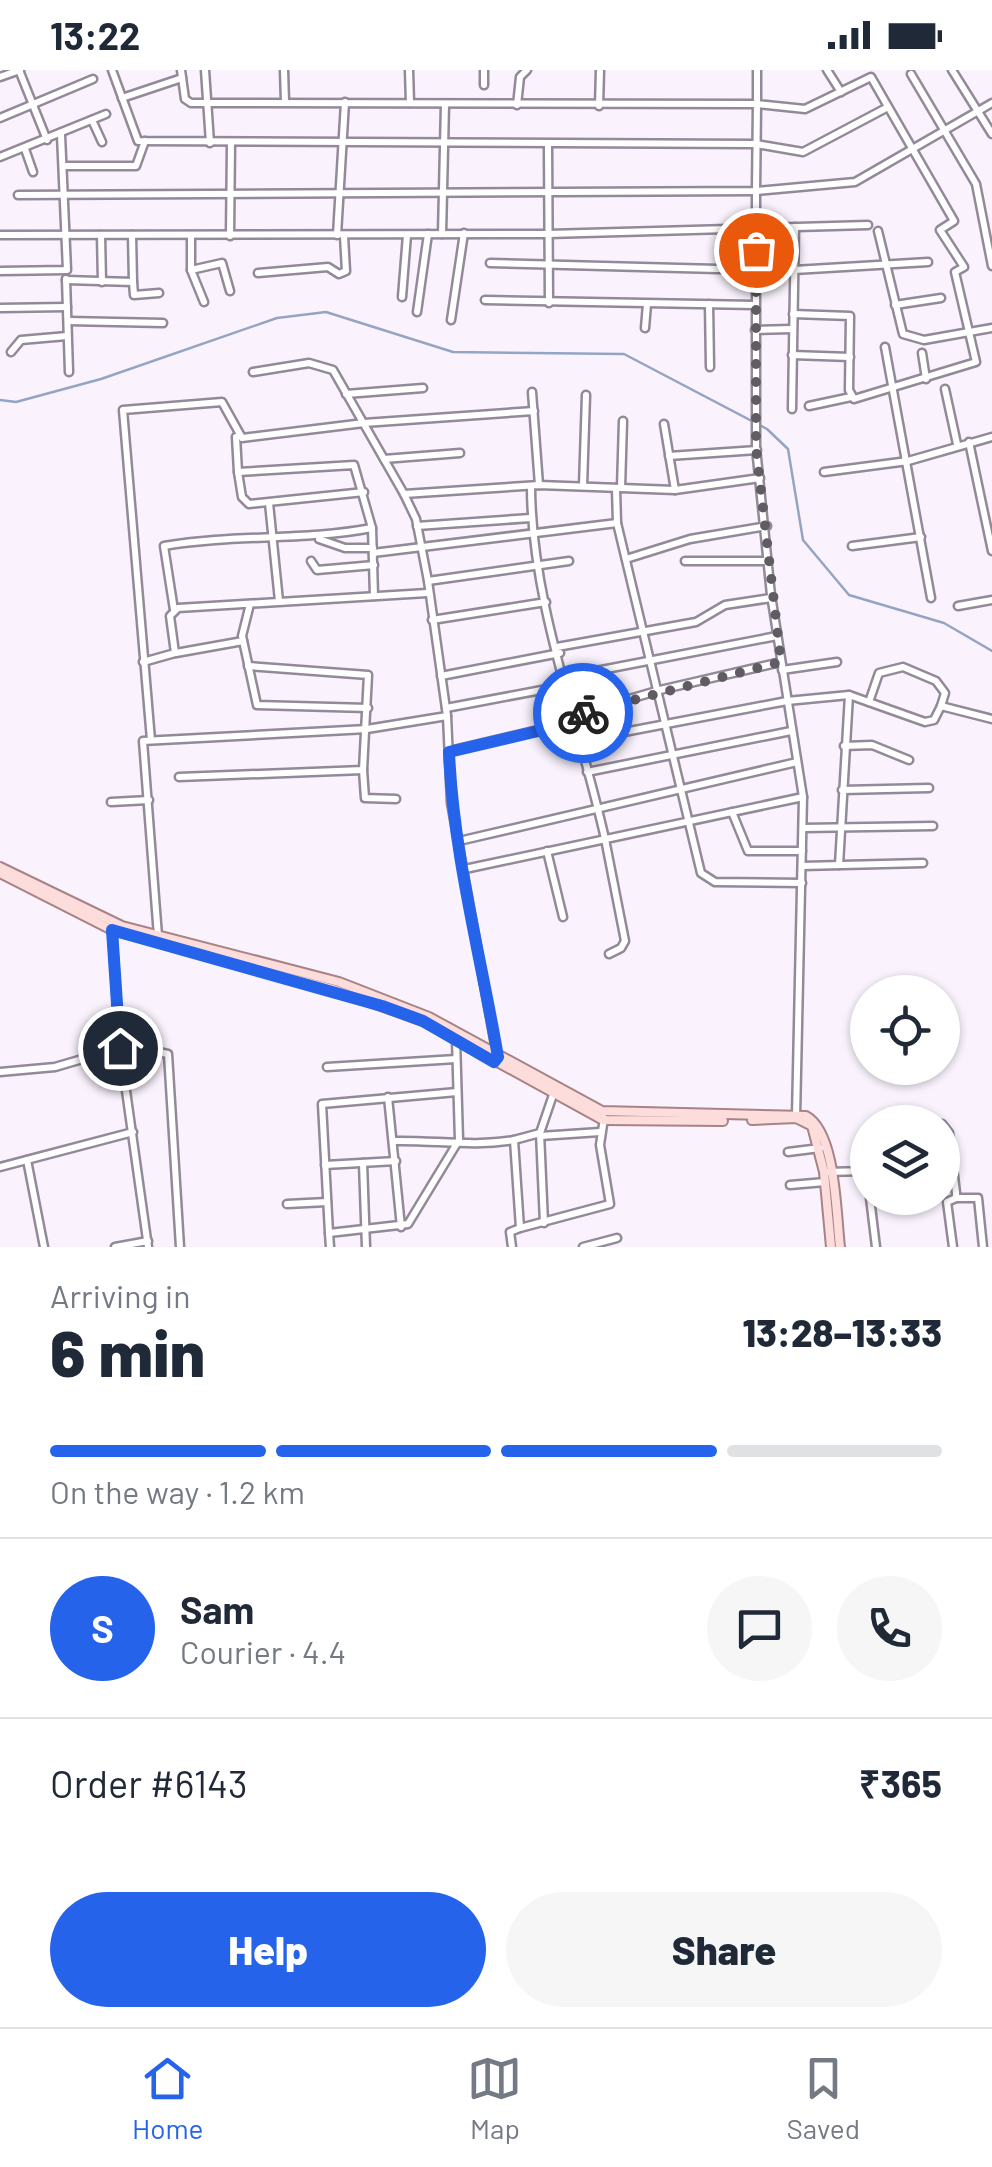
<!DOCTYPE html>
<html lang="en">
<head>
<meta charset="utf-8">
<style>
  body { margin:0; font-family:Barlow,sans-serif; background:#f6f6f7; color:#1f2937; height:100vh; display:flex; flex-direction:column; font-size:38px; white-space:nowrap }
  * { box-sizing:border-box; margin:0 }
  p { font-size:32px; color:#747a83 }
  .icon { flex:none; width:55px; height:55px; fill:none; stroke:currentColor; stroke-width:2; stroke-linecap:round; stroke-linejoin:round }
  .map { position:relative; height:1177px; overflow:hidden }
  .sheet { display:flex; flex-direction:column; background:#fff; flex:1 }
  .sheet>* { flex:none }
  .fabs { position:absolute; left:850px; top:905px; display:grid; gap:20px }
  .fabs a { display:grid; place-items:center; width:110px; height:110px; border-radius:50%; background:#fff; box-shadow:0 2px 8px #0004; font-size:50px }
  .pin { position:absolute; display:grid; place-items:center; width:85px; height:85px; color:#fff; margin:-42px; border:5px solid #fff; border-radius:50%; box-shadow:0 2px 10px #0007 }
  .courier { position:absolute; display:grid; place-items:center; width:100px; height:100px; margin:-50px; border:8px solid #2563eb; border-radius:50%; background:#fff; color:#222; box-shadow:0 2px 12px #0007 }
  .summary em { font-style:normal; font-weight:800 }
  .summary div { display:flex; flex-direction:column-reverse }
  .summary { display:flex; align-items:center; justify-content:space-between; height:170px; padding:0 50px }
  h1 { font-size:65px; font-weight:800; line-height:75px }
  .bar { display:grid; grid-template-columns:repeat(4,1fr); gap:15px 10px; align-content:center; height:120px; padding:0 50px }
  .bar i { height:12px; border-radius:8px; background:#e0e1e3 }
  .bar .current { background:#2563eb }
  .bar p { grid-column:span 4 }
  .line { display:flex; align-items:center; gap:25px; padding:0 50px; border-top:2px solid #e0e1e3 }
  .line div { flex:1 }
  .round { display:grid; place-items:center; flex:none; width:105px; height:105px; border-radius:52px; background:#f6f6f7 }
  .cta { display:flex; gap:20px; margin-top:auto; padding:20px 50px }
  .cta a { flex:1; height:115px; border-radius:60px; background:#2563eb; color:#fff; font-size:40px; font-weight:800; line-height:115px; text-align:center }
  .cta a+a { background:#f6f6f7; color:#1f2937 }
  .status { display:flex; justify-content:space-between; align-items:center; height:70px; padding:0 50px; background:#fff; direction:ltr }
  .status svg { height:28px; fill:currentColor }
  .dock { display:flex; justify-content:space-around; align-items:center; height:140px; border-top:2px solid #e0e1e3; background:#fff; font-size:28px; color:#747a83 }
  .dock a { display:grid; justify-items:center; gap:5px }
  .dock .current { color:#2563eb }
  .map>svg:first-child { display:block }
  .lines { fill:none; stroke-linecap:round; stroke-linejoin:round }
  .stream { stroke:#94a4c3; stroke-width:2.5 }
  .minor-casing { stroke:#948999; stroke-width:11 }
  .major-casing { stroke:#a88386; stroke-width:12 }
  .minor { stroke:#fff; stroke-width:6 }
  .major { stroke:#fddcdc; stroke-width:8 }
  .done { stroke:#615c64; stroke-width:10; stroke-dasharray:0 18 }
  .route { stroke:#2563eb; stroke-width:12 }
</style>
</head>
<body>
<div class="status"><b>13:22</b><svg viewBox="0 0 49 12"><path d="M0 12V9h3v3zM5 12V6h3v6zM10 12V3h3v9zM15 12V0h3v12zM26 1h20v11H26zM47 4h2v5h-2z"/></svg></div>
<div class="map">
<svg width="992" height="1177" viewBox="0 0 992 1177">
  <rect width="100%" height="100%" fill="#faf3fe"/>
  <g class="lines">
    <!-- stream -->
    <polyline class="stream" points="0,330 16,332 101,309 277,248 326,242 453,282 624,284 767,359 788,379 803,470 849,525 944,553 992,581"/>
    <!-- minor casing -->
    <g class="minor-casing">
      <g id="minor">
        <polyline points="19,0 47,70"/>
        <polyline points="112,0 138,71 756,74 803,82 888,37"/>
        <polyline points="205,0 210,73"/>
        <polyline points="284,0 285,32"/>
        <polyline points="409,0 410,33"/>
        <polyline points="484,0 484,15"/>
        <polyline points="757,0 757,34 805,39 871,7 954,151 940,160 964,197 955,202 976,292 854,329 849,320 850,246 793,244"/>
        <polyline points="827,0 841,22"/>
        <polyline points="952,0 992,64"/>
        <polyline points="911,4 976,114 992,196"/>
        <polyline points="0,7 20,0"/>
        <polyline points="122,28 182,8"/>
        <polyline points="517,35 520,7 527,0"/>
        <polyline points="599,36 600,0"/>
        <polyline points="0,48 93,9"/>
        <polyline points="92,50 102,72"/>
        <polyline points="548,76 549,233"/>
        <polyline points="25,79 33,102"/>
        <polyline points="0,87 106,44"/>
        <polyline points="66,96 136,96 145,71"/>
        <polyline points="18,125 756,121 757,34 191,33 185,29 181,0"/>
        <polyline points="878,161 903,264 924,270 992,258"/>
        <polyline points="442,164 445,34"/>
        <polyline points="0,165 548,164 868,155"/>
        <polyline points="101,165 102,212"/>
        <polyline points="337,165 345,32"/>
        <polyline points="191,166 191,200 204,232"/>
        <polyline points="230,166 231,73"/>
        <polyline points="490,193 756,200"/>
        <polyline points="191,200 222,193 230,221"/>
        <polyline points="794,200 928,192"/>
        <polyline points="0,201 67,200 61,65"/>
        <polyline points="258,203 328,197 339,204 346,201 344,166"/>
        <polyline points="66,209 69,302"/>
        <polyline points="66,210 133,212 132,165"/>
        <polyline points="133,212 134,225 159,223"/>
        <polyline points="402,227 407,165"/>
        <polyline points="485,230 755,235"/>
        <polyline points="709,234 710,297"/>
        <polyline points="895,235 941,228"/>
        <polyline points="0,238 67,237"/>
        <polyline points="417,242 428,164"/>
        <polyline points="451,250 464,163"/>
        <polyline points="68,251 163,253"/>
        <polyline points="645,258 647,234"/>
        <polyline points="755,260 792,259"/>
        <polyline points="885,277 931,528"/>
        <polyline points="11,282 21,270 67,266"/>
        <polyline points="922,283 926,309"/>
        <polyline points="792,285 850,287"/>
        <polyline points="253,302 309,293 333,300 404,424"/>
        <polyline points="945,319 957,374"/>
        <polyline points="532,322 539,415"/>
        <polyline points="346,324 423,318"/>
        <polyline points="809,336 851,327"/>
        <polyline points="792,339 795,157"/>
        <polyline points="664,354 675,420"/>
        <polyline points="236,367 238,402 354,395 372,458 374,526"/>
        <polyline points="969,372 992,481"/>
        <polyline points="669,386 757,380"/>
        <polyline points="384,389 460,383"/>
        <polyline points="238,402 242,427 249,434 364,422"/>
        <polyline points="824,402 908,391 992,367"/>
        <path d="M531,416c0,116 49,240 74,353"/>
        <polyline points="583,416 586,325"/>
        <polyline points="616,418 617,453 701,803 715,812 802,813"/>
        <polyline points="621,418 623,351"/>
        <polyline points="269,433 279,531"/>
        <polyline points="417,456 531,448"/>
        <polyline points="319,469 345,478 373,478"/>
        <polyline points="852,476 921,467"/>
        <polyline points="373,483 617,453"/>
        <polyline points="626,489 690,469 767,456"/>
        <polyline points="311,491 317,500 374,495"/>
        <polyline points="685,491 768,491"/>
        <polyline points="428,511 569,491"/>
        <polyline points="250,534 242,566 257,635 368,638"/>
        <polyline points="958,536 992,530"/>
        <path d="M174,540l-10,-64c70,-12 138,-5 208,-18"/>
        <polyline points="432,550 546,532"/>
        <polyline points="557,577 696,552 725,535 771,528"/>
        <polyline points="176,583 243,571"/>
        <polyline points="143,592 175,583 170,546 178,538 427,523"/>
        <polyline points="782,600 837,592"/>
        <polyline points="441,606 560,583"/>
        <polyline points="565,607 777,566"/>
        <polyline points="787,631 849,625 925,652 934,650 941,636 992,649"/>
        <polyline points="869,632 879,603 903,597 936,611 945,623 941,636"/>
        <polyline points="446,638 568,615"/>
        <polyline points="575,645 660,620 781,592"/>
        <polyline points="151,670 123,340 222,332 242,368 364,353 534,341"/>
        <polyline points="582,670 787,631"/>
        <polyline points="844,676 872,675 909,690"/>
        <polyline points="449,681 576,651"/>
        <polyline points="363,700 365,728 396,729"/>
        <polyline points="587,702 791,661"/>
        <polyline points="179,707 363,700 368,605 248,596"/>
        <polyline points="842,720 929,718"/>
        <polyline points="111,732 149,730"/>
        <polyline points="732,742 748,781 802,781"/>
        <polyline points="803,758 933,756"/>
        <polyline points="605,769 625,871 621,878 609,884"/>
        <polyline points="459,771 797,692"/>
        <polyline points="547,781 563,847"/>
        <polyline points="839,795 849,625"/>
        <polyline points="802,796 923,793"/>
        <polyline points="465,799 803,727"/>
        <polyline points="112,860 120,978 148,1177"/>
        <polyline points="158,866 143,671 367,659 447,646"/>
        <polyline points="121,983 144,979 168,984 180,1177"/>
        <polyline points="497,986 451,733 447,646 428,511 416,449 404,424 539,415 675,420 760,408"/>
        <polyline points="327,997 456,989"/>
        <polyline points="0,1002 55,997 120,978"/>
        <polyline points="388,1027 401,1157"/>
        <polyline points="796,1047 803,727 771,525 756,378 756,121 855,112 992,33"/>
        <polyline points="942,1054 949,1063 956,1123 956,1128 947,1132 953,1177"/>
        <polyline points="540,1063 544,1153"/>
        <polyline points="540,1066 600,1062"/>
        <path d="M393,1071c43,-1 80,6 121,-1"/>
        <polyline points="788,1082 820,1078"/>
        <polyline points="27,1090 44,1177"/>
        <polyline points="363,1093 366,1177"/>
        <polyline points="325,1095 396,1091"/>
        <polyline points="0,1097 133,1062"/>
        <polyline points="824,1102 868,1101"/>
        <polyline points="790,1115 825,1112"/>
        <polyline points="870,1128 876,1177"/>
        <polyline points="956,1128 978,1128 983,1177"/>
        <polyline points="287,1134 327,1132"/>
        <polyline points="520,1158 610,1134 600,1075 604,1048"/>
        <polyline points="329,1163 322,1034 457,1022"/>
        <polyline points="115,1177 148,1171"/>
        <polyline points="330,1177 329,1163 408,1154 459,1070 456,969"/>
        <polyline points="512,1177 510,1162 520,1158 514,1070 540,1063 555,1019"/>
        <polyline points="583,1177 617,1168"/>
      </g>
    </g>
    <!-- major casing -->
    <g class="major-casing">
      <g id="major">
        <path d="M0,797l122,59 217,56 90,35 173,94 204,5c30,16 30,98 34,131"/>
        <polyline points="0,803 112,860 333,919 423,951 603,1050 723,1051"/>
        <polyline points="752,1050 796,1048 812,1056 824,1102 831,1177"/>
      </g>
    </g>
    <!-- minor -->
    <use href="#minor" class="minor"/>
    <!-- major -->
    <use href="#major" class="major"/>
  </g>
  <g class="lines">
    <!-- done -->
    <polyline class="done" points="583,643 781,592 756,378 756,180"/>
    <!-- route -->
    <path class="route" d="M120,978l-8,-118 270,76 41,15 71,41 4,-5c-17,-100 -45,-204 -49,-305l127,-30 -1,-6 8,-3"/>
  </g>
</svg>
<div class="fabs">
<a><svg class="icon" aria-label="locate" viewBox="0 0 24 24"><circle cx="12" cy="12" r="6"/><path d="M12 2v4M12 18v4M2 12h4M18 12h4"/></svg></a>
<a><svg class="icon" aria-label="layers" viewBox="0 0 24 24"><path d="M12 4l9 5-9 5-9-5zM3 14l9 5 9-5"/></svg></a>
</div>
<div class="pin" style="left:756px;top:180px;background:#ea580c"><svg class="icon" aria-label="bag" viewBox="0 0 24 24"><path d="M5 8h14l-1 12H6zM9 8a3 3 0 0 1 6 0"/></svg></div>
<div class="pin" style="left:120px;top:978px;background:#1f2937"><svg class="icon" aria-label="home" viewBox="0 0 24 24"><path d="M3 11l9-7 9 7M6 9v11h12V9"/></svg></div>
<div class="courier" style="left:583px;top:643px"><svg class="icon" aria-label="bike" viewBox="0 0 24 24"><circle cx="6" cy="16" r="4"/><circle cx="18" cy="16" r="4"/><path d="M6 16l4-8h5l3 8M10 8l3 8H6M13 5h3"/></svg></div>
</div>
<section class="sheet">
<div class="summary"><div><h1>6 min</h1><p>Arriving in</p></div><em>13:28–13:33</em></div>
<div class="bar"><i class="current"></i><i class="current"></i><i class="current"></i><i></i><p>On the way · 1.2 km</p></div>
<div class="line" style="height:180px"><b class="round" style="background:#2563eb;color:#fff">S</b><div><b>Sam</b><p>Courier · 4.4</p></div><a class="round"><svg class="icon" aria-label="chat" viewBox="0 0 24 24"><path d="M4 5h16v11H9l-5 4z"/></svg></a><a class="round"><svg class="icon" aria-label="phone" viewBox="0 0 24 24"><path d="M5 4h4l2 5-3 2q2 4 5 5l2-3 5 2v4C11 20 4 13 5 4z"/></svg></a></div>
<div class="line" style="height:130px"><div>Order #6143</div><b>₹365</b></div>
<div class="cta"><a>Help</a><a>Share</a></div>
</section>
<nav class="dock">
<a class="current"><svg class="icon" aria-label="home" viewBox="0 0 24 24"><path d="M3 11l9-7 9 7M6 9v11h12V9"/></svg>Home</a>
<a><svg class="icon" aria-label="map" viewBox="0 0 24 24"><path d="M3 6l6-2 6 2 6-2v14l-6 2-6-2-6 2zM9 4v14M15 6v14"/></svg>Map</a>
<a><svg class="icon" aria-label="saved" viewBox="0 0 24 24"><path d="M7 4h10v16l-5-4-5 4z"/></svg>Saved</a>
</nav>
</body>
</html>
